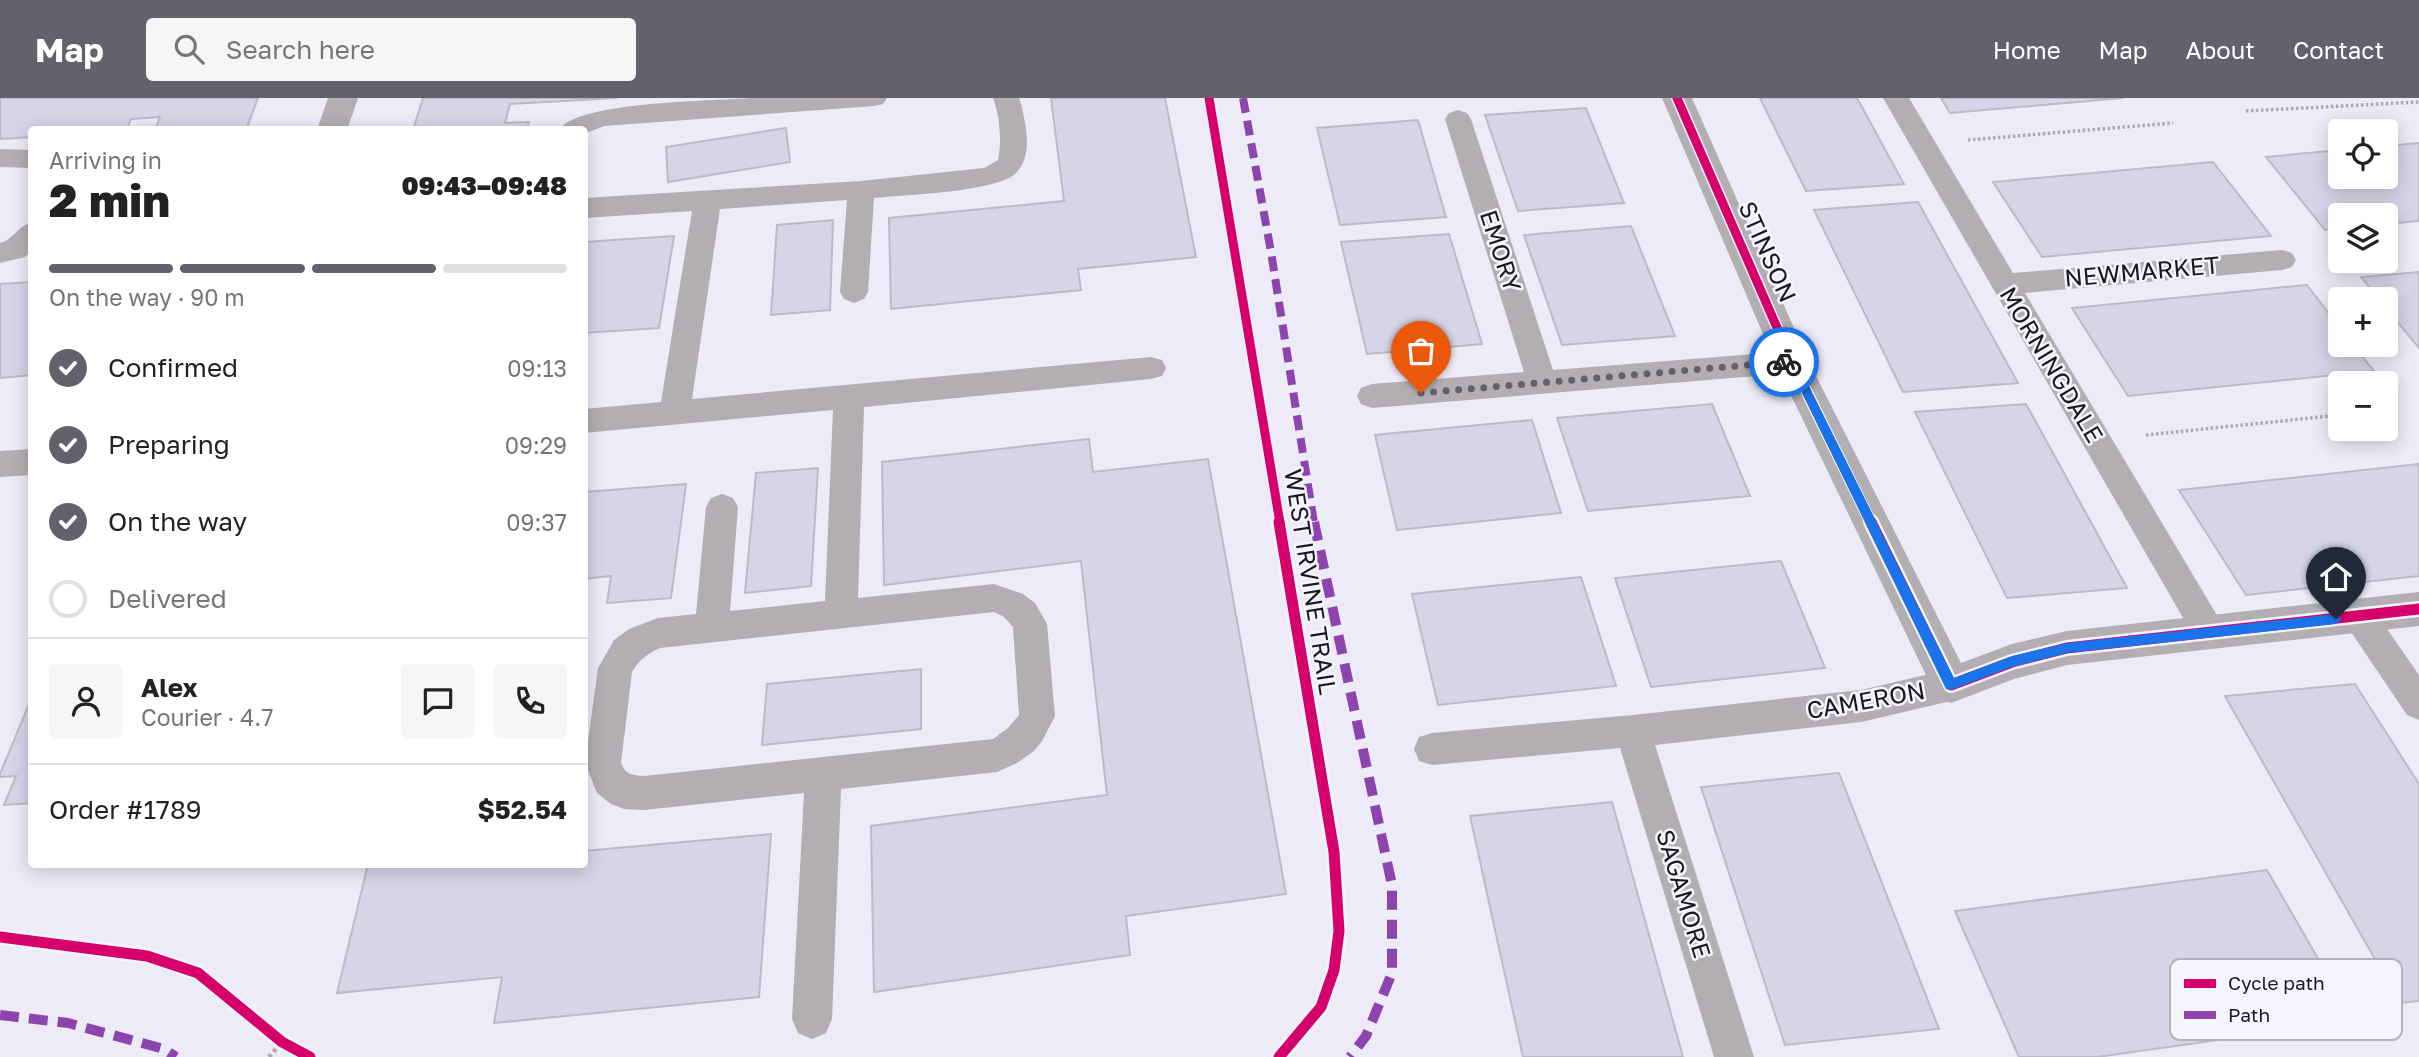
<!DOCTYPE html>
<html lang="en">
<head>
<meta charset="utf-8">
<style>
  body { margin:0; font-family:"Golos Text",sans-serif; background:#f6f6f6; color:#222; height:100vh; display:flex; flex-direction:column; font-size:26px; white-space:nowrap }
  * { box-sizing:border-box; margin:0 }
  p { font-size:23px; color:#767676 }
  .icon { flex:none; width:38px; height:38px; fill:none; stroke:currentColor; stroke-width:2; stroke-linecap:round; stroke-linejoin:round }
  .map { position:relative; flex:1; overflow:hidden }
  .details { position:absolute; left:28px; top:28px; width:560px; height:742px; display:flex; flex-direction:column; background:#fff; border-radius:7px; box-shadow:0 4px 18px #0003 }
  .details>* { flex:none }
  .tools { position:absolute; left:2328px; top:21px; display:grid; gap:14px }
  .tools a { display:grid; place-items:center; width:70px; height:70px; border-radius:7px; background:#fff; box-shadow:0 4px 18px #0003; font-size:35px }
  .pin { position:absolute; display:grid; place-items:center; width:60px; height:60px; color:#fff; margin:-72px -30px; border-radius:50% 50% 50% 0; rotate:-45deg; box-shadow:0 0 7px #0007 }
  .pin .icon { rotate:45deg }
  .courier { position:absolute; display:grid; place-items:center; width:70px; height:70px; margin:-35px; border:5px solid #1a73e8; border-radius:50%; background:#fff; color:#222; box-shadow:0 2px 9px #0007 }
  .summary em { font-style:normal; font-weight:800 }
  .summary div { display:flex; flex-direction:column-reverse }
  .summary { display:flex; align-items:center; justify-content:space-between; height:119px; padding:0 21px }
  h1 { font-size:46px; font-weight:800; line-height:52px }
  .bar { display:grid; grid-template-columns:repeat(4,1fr); gap:10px 7px; align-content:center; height:84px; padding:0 21px }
  .bar i { height:9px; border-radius:5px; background:#e0e0e0 }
  .bar .active { background:#63626c }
  .bar p { grid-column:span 4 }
  .line { display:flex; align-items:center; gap:18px; padding:0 21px; border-top:2px solid #e0e0e0 }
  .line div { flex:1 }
  .round { display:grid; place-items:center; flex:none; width:74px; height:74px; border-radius:7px; background:#f6f6f6 }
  ol { padding:0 21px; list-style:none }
  li { display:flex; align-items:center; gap:21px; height:77px }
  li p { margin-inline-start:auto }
  li .icon { padding:7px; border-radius:50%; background:#63626c; color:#fff; stroke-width:4 }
  li:last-child { color:#767676 }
  li i { width:38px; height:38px; border:4px solid #e0e0e0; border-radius:50% }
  header { display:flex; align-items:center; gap:42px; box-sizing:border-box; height:98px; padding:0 35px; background:#63626c; color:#fff }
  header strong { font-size:33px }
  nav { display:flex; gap:38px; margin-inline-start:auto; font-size:24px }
  .search { width:490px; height:63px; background:#f6f6f6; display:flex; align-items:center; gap:18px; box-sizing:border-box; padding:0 24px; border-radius:7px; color:#767676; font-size:26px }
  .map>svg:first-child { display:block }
  .building { fill:#d8d4e8; stroke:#bcbbc4; stroke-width:2 }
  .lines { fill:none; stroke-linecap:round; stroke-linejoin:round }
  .path-far1 { stroke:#acaaae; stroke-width:3.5; stroke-dasharray:2.5 2.5; stroke-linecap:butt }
  .path { stroke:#acaaae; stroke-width:4.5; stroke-dasharray:3.5 3.5; stroke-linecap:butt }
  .lane { fill:#b2aeb1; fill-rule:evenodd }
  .street { fill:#b2aeb1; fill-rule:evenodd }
  .quiet-far1 { stroke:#8e44ad; stroke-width:8; stroke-dasharray:15 8; stroke-linecap:butt }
  .quiet { stroke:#8e44ad; stroke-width:10; stroke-dasharray:19 10; stroke-linecap:butt }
  .cycleway-far1-casing { stroke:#f6f5fe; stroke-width:12 }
  .cycleway-casing { stroke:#f6f5fe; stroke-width:16 }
  .cycleway-far1 { stroke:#d6006c; stroke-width:9 }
  .cycleway { stroke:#d6006c; stroke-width:11 }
  .route { fill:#1a73e8 }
  .done { stroke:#63626c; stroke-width:7; stroke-dasharray:0 12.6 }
  .labels { text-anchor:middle; stroke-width:5; stroke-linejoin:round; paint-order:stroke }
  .street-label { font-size:24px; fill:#191820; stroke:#f6f5fe }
  .key { fill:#f6f5fe; stroke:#b4b3bb; stroke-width:2 }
  .key-label { font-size:19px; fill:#191820 }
</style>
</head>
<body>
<header>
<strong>Map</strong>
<div class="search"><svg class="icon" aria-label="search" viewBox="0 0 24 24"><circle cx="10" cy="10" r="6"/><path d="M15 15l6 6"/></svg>Search here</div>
<nav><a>Home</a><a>Map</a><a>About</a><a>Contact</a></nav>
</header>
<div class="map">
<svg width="2419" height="959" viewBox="0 0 2419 959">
  <rect width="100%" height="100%" fill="#edebf8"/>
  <!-- building -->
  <g class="building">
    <polygon points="0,0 258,0 246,32 155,32 160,19 131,21 127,31 32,32 32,39 0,41"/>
    <polygon points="423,0 617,0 510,6 505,25 529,24 527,32 413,32"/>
    <polygon points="1051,0 1165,0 1196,159 1078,171 1081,192 891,211 889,120 1064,103"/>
    <polygon points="1760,0 1857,0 1904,86 1806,93"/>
    <polygon points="1941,0 2123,0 1950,15"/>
    <polygon points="1586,10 1624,105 1518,113 1485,17"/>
    <polygon points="1418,22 1446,119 1340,127 1317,30"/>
    <polygon points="786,30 790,64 668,84 666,49"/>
    <polygon points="2419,45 2419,123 2385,126 2385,117 2340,117 2340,130 2325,132 2266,59 2340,52 2340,79 2385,79 2385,48"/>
    <polygon points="2213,64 2271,138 2042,159 1993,84"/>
    <polygon points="1918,104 2018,285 1903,294 1814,112"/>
    <polygon points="833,122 830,212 771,217 777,127"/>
    <polygon points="1631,128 1675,238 1562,247 1524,137"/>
    <polygon points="1449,136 1482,246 1367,256 1341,144"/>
    <polygon points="674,138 659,230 584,235 584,144"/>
    <polygon points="2419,174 2419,250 2385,209 2385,201 2379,201 2361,179"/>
    <polygon points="32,184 32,277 0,280 0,186"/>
    <polygon points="2307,187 2340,230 2340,247 2353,247 2374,273 2128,298 2072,210"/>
    <polygon points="1712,306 1750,398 1588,413 1557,320"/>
    <polygon points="2026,306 2127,490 2007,500 1915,314"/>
    <polygon points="1532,322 1561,415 1397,432 1375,337"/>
    <polygon points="1089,341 1093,374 1208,361 1286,796 1126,818 1130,857 874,894 871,728 1107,697 1081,463 884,487 882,364"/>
    <polygon points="2419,366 2419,478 2246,497 2179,392"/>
    <polygon points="818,370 811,488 745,495 756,375"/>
    <polygon points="686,386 671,500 607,505 611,478 584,481 584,394"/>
    <polygon points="1781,463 1825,570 1651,589 1615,480"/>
    <polygon points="1581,479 1616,588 1438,607 1412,496"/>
    <polygon points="921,571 921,631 762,647 767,586"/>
    <polygon points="2355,586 2419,686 2419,903 2400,905 2225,598"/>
    <polygon points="32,599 32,705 4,707 16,678 0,679 0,676"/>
    <polygon points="1839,675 1939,931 1785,947 1701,689"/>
    <polygon points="1612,704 1683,959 1523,959 1470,718"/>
    <polygon points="771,736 759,899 494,925 502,879 337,895 368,766 584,766 584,753"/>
    <polygon points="2267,772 2354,923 2097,959 2019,959 1955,813"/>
  </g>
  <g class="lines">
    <!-- path-far1 -->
    <g class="path-far1">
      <polyline points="2246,13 2419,4"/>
      <polyline points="1968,42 2173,25"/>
      <polyline points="2146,337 2340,317"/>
    </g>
    <!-- path -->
    <polyline class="path" points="269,959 282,944"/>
    <!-- lane -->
    <g class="lane">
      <path d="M753,0h134l-4,6 -9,2 -270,20 -20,8v-4h-25c18,-29 157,-29 194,-32z"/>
      <path d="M993,0h26l2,6c5,21 12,50 -4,68 -16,20 -115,23 -143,26l-6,94 -4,7 -10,4 -10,-4 -4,-7 7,-92 -127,9 -28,190 459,-42 11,3 4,8 -4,8 -11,3 -287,28 -6,191 136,-14 29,10 12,9 12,21 8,92 -13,25 -8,10 -17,12 -20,9 -156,17 -9,230 -6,14 -14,6 -14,-6 -6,-14 12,-226 -160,17 -20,-1 -13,-5 -14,-11 -12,-30 13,-95 16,-28 15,-11 29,-11 38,-4 10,-107 5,-9 11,-4 11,4 5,9 -8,104 95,-10 8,-191 -249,23v-24l77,-7 31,-191 -108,7v-20l277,-17 123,-13 14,-8c4,-20 2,-43 -5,-62zM994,514l10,5 9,10 6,88 -11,13 -15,11 -349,37c-12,-1 -18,-1 -23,-13l11,-91c7,-12 16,-19 28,-24z"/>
      <polygon points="1883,0 1909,0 2013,175 2282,152 2292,155 2296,162 2292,169 2282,172 2025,195 2221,524 2226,534 2221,544 2209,549 2197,544"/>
      <polygon points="1458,12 1467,15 1471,21 1553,272 1792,253 1803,256 1807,264 1803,272 1792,275 1372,310 1361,306 1357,298 1361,290 1372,286 1524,274 1445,21 1449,15"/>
      <polygon points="0,51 32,52 32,70 0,69"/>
      <path d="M32,124v28l-7,7 -25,6v-20c13,-3 18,-17 32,-21z"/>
      <polygon points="32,351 32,377 0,379 0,353"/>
      <polygon points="2359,503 2371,508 2419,577 2419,622 2407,617 2347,528 2342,518 2347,508"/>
      <polygon points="1951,571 1963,576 1968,587 1963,598 1951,603 1861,624 1655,647 1754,959 1714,959 1620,650 1432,667 1419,663 1414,651 1419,639 1432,635 1633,617 1861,592"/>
    </g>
    <!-- street -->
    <g class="street">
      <polygon points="328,0 358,0 347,32 317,32"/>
      <polygon points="1662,0 1692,0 1809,264 1961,565 2012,546 2067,533 2419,494 2419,528 2067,567 2014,581 1951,605 1937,600 1775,264"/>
    </g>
    <!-- quiet-far1 -->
    <polyline class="quiet-far1" points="1243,0 1271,154 1314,425"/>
    <!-- quiet -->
    <g class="quiet">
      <polyline points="1314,424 1392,787 1392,875 1366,938 1350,959"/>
      <polyline points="0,917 68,925 164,951 176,959"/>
    </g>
    <!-- cycleway-far1 casing -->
    <g class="cycleway-far1-casing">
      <g id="cycleway-far1">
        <polyline points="1209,0 1280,425"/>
        <polyline points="1677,0 1792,264 1871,425"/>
      </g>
    </g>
    <!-- cycleway casing -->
    <g class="cycleway-casing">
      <g id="cycleway">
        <polyline points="1871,424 1951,587 2012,564 2067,550 2419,511"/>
        <polyline points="0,839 147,858 198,875 282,944 310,959"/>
        <polyline points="1279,959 1321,909 1334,872 1339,833 1334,754 1279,424"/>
      </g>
    </g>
    <!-- cycleway-far1 -->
    <use href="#cycleway-far1" class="cycleway-far1"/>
    <!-- cycleway -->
    <use href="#cycleway" class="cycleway"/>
  </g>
  <!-- route -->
  <polygon class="route" points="1792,260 1797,264 1954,580 2012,558 2067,545 2336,516 2342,521 2336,526 2067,555 2012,569 1951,592 1946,591 1789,268 1780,267 1778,264 1780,262"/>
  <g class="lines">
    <!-- done -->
    <polyline class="done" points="1421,295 1784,264"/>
  </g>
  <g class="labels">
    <!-- street labels -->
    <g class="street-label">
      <text transform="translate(1500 153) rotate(72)" y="8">EMORY</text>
      <text transform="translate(1767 154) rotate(66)" y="8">STINSON</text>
      <text transform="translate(2142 174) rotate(-5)" y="8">NEWMARKET</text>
      <text transform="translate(2051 267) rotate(59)" y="8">MORNINGDALE</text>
      <text transform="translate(1310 484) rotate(81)" y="8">WEST IRVINE TRAIL</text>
      <text transform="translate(1866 603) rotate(-10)" y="8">CAMERON</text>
      <text transform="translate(1683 796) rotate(73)" y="8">SAGAMORE</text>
    </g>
  </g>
  <!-- legend -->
  <rect x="2170" y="861" width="232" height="81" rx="10" class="key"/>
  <rect x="2184" y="881" width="32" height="9" fill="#d6006c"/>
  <rect x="2184" y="913" width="32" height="8" fill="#8e44ad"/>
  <g class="key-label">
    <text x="2228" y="892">Cycle path</text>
    <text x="2228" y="924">Path</text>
  </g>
</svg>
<div class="tools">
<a><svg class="icon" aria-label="locate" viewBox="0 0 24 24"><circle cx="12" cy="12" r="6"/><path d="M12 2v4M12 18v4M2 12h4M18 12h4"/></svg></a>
<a><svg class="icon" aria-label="layers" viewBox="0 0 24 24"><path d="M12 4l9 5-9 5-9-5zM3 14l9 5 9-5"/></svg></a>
<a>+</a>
<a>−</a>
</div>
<div class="pin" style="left:1421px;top:295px;background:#ea580c"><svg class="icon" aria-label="bag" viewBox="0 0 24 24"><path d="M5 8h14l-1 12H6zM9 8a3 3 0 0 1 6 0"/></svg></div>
<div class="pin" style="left:2336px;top:521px;background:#1f2937"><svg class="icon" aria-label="home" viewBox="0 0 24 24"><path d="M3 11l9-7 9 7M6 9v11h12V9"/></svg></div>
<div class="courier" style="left:1784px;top:264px"><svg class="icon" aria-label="bike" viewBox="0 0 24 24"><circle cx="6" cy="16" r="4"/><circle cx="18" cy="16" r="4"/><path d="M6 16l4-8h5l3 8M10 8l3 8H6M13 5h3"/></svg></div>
<section class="details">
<div class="summary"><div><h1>2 min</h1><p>Arriving in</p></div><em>09:43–09:48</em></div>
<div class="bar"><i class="active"></i><i class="active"></i><i class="active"></i><i></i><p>On the way · 90 m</p></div>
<ol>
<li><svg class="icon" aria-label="check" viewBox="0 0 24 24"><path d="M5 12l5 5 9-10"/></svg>Confirmed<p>09:13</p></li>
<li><svg class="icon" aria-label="check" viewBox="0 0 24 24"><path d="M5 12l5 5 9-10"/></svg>Preparing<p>09:29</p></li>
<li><svg class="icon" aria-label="check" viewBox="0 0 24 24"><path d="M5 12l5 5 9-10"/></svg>On the way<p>09:37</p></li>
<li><i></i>Delivered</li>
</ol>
<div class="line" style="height:126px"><a class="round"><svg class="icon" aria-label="person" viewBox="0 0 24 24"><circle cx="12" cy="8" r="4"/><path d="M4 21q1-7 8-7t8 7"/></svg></a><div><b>Alex</b><p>Courier · 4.7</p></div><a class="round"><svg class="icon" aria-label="chat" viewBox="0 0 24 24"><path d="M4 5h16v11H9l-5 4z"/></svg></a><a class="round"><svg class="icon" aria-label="phone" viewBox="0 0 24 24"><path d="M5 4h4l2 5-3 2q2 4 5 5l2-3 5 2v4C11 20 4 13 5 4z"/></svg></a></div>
<div class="line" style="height:91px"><div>Order #1789</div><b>$52.54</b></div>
</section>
</div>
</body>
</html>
